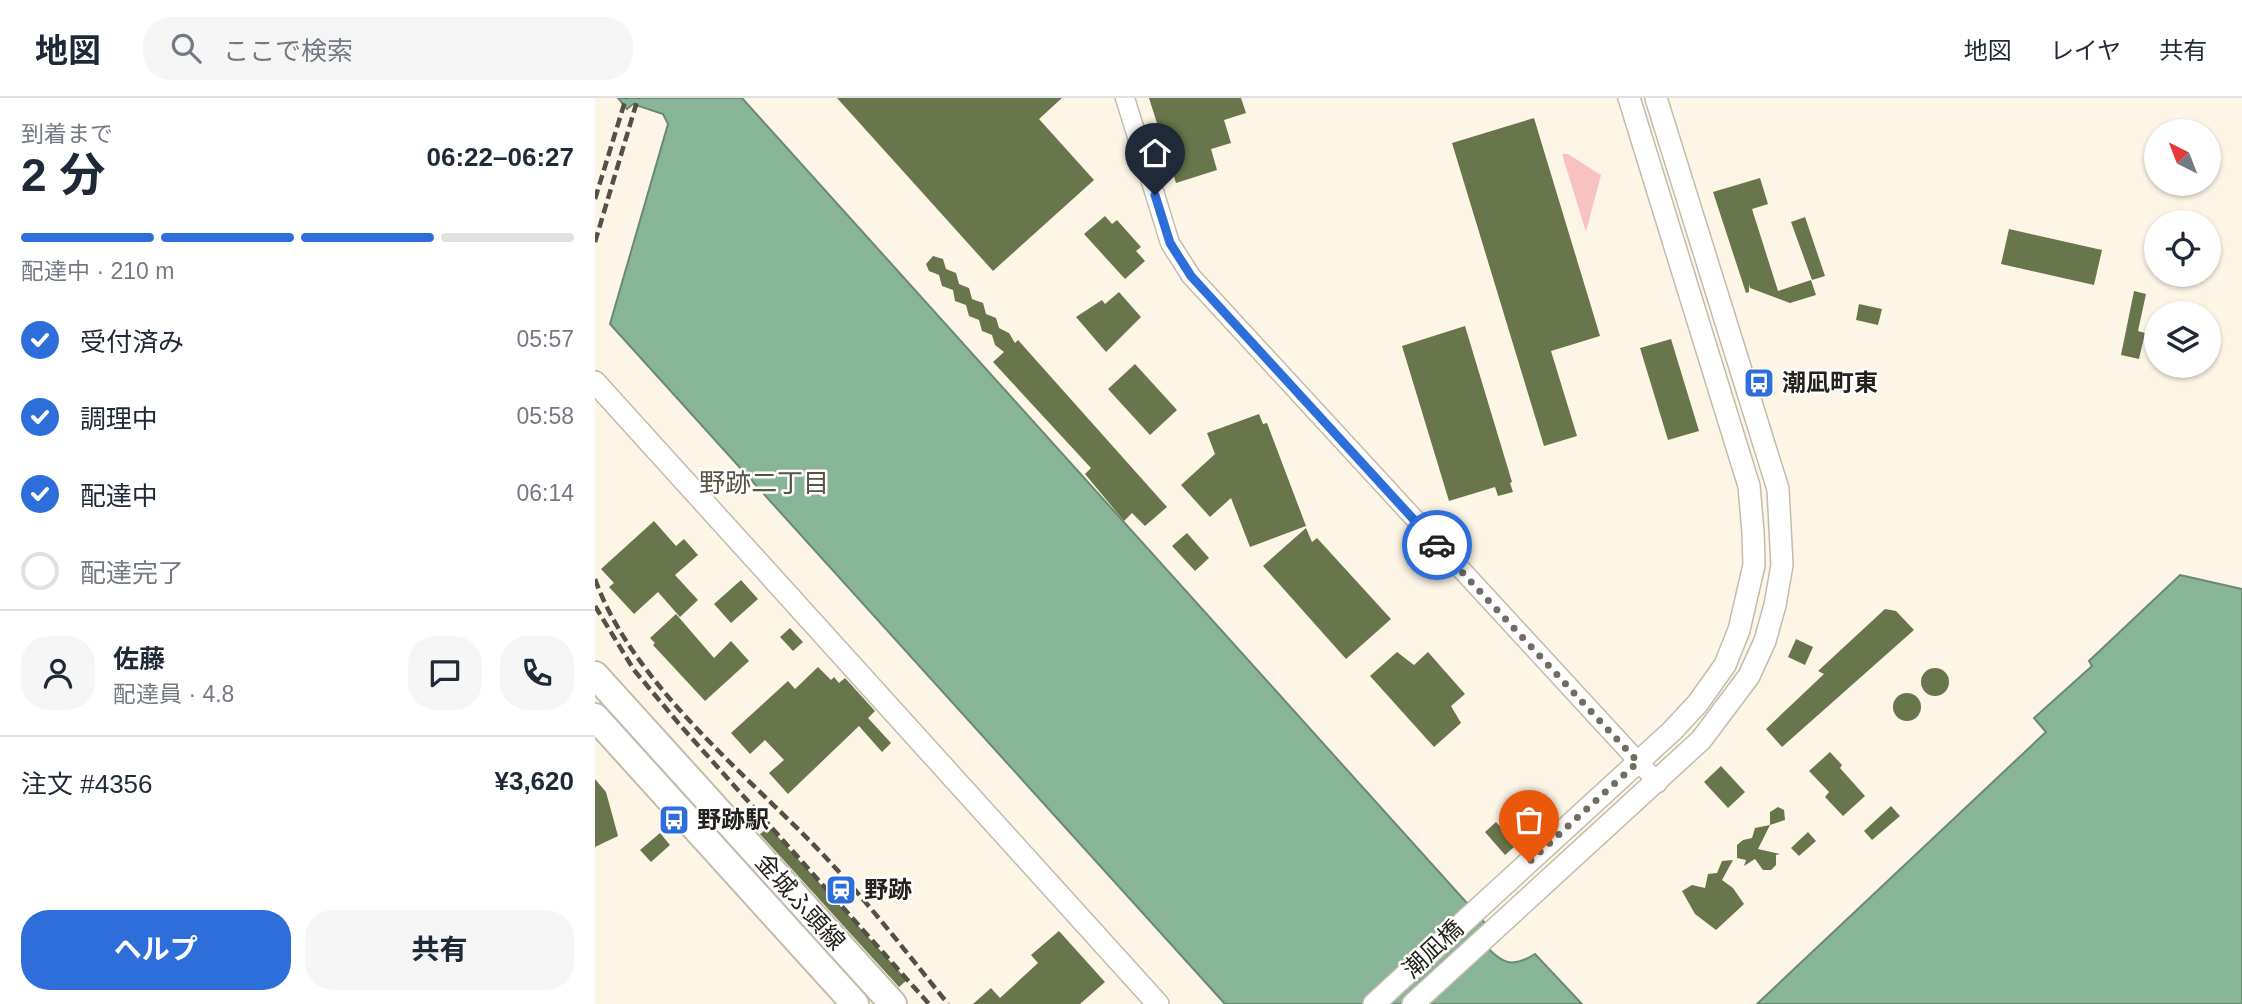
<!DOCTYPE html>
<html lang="ja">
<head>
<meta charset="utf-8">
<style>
  body { margin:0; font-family:Arial,"Noto Sans JP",sans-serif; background:#f6f6f7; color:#1f2937; height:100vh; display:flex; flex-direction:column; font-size:26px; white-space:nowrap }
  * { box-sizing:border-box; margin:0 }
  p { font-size:23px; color:#747a83 }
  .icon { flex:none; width:38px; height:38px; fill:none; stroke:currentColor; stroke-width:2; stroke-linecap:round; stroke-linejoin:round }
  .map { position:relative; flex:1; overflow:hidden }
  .sheet { display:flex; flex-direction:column; background:#fff; width:595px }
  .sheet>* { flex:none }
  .needle { width:46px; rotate:318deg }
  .tools { position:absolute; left:1549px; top:21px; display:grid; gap:14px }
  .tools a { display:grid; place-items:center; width:77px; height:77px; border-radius:50%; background:#fff; box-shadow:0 2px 5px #0004; font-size:35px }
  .pin { position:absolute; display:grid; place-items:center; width:60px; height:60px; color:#fff; margin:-72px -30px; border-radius:50% 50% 50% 0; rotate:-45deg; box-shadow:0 0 7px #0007 }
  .pin .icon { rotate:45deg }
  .courier { position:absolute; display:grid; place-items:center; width:70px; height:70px; margin:-35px; border:5px solid #2d6edb; border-radius:50%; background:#fff; color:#222; box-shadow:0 2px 9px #0007 }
  .headline em { font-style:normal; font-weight:700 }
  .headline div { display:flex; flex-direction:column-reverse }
  .headline { display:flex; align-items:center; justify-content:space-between; height:119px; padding:0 21px }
  h1 { font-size:46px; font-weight:700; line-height:52px }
  .bar { display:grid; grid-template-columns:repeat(4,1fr); gap:10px 7px; align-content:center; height:84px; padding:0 21px }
  .bar i { height:9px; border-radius:5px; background:#e0e1e3 }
  .bar .active { background:#2d6edb }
  .bar p { grid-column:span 4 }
  .line { display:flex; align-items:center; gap:18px; padding:0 21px; border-top:2px solid #e0e1e3 }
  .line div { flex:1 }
  .round { display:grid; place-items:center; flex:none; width:74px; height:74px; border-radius:28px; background:#f6f6f7 }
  ol { padding:0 21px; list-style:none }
  li { display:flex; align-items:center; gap:21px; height:77px }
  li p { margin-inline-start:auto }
  li .icon { padding:7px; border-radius:50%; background:#2d6edb; color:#fff; stroke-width:4 }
  li:last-child { color:#747a83 }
  li i { width:38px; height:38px; border:4px solid #e0e1e3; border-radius:50% }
  .action { display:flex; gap:14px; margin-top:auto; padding:14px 21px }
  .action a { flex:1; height:80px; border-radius:28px; background:#2d6edb; color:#fff; font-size:28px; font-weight:700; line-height:80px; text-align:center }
  .action a+a { background:#f6f6f7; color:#1f2937 }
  header { display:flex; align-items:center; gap:42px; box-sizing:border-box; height:98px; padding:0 35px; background:#fff; border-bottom:2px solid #e0e1e3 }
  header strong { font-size:33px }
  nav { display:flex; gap:38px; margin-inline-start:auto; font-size:24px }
  .search { width:490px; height:63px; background:#f6f6f7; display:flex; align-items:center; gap:18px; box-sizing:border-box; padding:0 24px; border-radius:28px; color:#747a83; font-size:26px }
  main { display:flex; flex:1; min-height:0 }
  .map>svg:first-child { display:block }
  .green { fill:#f8c2c2 }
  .water { fill:#88b598; stroke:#6a8973; stroke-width:2 }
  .building { fill:#69754b }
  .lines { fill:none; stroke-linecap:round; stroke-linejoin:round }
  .minor-casing { stroke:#c3bcad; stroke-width:21 }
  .tertiary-casing { stroke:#c3bcad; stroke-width:24 }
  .primary-casing { stroke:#c3bcad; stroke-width:30 }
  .minor { stroke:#fff; stroke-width:18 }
  .tertiary { stroke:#fff; stroke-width:21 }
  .primary { stroke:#fff; stroke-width:26 }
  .rail { stroke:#545049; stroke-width:4.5; stroke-dasharray:10 5; stroke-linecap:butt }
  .done { stroke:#716c64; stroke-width:7; stroke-dasharray:0 12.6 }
  .route { stroke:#2d6edb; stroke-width:9 }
  .labels { text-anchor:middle; stroke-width:5; stroke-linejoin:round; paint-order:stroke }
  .poi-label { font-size:24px; font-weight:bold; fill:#25221d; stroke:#fff; text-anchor:start }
  .street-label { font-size:24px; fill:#25221d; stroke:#fff }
  .neighbourhood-label { font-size:26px; fill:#595346; stroke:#fff }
</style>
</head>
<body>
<header>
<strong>地図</strong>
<div class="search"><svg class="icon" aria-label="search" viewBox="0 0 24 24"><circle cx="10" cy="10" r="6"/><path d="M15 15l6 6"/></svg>ここで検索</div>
<nav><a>地図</a><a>レイヤ</a><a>共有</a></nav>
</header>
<main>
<section class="sheet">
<div class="headline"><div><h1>2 分</h1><p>到着まで</p></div><em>06:22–06:27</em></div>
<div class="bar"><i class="active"></i><i class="active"></i><i class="active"></i><i></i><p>配達中 · 210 m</p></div>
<ol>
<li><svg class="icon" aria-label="check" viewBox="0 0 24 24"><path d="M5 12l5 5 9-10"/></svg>受付済み<p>05:57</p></li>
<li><svg class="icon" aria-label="check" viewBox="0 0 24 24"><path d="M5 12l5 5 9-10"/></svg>調理中<p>05:58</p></li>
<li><svg class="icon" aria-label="check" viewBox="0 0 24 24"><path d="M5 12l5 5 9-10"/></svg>配達中<p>06:14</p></li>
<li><i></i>配達完了</li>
</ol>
<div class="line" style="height:126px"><a class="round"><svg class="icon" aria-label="person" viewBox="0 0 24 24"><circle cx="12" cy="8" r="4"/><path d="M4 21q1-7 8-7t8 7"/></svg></a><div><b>佐藤</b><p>配達員 · 4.8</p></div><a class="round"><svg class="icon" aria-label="chat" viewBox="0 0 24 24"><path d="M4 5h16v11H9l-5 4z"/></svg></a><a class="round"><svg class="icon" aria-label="phone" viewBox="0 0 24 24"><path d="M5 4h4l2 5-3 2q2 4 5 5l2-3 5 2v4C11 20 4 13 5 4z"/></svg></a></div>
<div class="line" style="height:91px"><div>注文 #4356</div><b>¥3,620</b></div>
<div class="action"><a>ヘルプ</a><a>共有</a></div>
</section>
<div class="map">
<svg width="1647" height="906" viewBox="0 0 1647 906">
  <rect width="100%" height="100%" fill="#fdf6e7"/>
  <!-- green -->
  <polygon class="green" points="967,56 973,56 1006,77 991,134"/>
  <!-- water -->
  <g class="water">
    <path d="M23,0h124l751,834 -11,10c19,20 28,28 53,12l47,50h-357l-615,-680 58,-200 -5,-10 -30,-10 -6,5z"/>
    <polygon points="1585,477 1647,491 1647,906 1162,906 1451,634 1439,620 1497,568 1494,563"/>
  </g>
  <!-- building -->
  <g class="building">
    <polygon points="242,0 467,0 444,21 499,82 398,173"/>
    <polygon points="554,0 646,0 651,15 629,22 636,45 616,51 622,72 581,85"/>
    <polygon points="939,20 1005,238 956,253 982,338 949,348 857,45"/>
    <polygon points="1165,80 1173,106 1157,111 1183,193 1216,182 1221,197 1195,205 1155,190 1154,186 1154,194 1151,195 1118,94"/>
    <polygon points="510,118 517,126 522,122 546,149 541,153 550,163 530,181 489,136"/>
    <polygon points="1210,119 1230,178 1217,182 1196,124"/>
    <polygon points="1414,131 1507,152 1499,187 1406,166"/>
    <polygon points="338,158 348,161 351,171 361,175 364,186 374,190 377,201 388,205 391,216 401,220 404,230 414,235 420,245 423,242 572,409 550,428 537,415 529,423 490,376 496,370 398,264 409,254 400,247 397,237 387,233 384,222 374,218 371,207 360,203 358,192 347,188 344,177 334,173 331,166"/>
    <polygon points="1539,193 1551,196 1543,233 1550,235 1544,261 1526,257"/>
    <polygon points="524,194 546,219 511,254 481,219 507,202 510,206"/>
    <polygon points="1264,206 1287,211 1283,227 1261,222"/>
    <polygon points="870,228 917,384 915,385 918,394 903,398 900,389 854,403 807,248"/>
    <polygon points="1076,241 1104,333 1073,342 1045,250"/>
    <polygon points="540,266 582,312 555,337 513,291"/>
    <polygon points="664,316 668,326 672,325 711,428 655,449 636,400 615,419 586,387 620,356 612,335"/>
    <polygon points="59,423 81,448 89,441 103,457 80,477 103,502 85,519 63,494 39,516 14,489 19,485 6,471"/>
    <polygon points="711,430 717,444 722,440 796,521 751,561 668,468"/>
    <polygon points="592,435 614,460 600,473 577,448"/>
    <polygon points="146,482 163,501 136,525 119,506"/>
    <polygon points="1290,511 1301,513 1319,532 1187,649 1171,631 1229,576 1223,573"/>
    <polygon points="81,516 119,560 136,543 154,563 110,603 58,547 60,545 55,540"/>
    <polygon points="195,530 208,544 198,553 185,539"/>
    <polygon points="1201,541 1218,549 1210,567 1193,559"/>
    <polygon points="802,554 819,567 833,554 870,596 856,608 866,625 839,649 775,578"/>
    <polygon points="223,569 236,582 239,579 244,585 250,580 280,613 273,620 296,645 287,654 264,628 193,696 174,675 189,662 170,642 155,656 136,635 193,583 200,591"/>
    <circle cx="1340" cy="584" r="14"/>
    <circle cx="1312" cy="609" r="14"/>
    <polygon points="1235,654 1247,667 1245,670 1270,698 1248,718 1230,699 1234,694 1214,673"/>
    <polygon points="1126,668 1150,694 1133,710 1109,684"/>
    <polygon points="0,681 11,694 23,738 0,749"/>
    <polygon points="1296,708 1305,718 1277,742 1269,733"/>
    <polygon points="1183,709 1189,712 1190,722 1175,727 1175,714"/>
    <polygon points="937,719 944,727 910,757 890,734 901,724 914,738"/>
    <polygon points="1175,727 1163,751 1185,756 1181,757 1181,767 1176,772 1168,772 1160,761 1149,768 1151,762 1142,760 1142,747 1148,742 1157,740 1160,730"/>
    <polygon points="174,729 312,882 304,889 165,736"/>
    <polygon points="1213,734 1221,743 1204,758 1196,750"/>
    <polygon points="65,735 75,747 56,764 45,752"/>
    <polygon points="1138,762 1127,782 1138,790 1149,806 1121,832 1100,816 1087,793 1097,787 1110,790 1113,776 1122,775 1127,763"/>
    <polygon points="464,833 510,884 485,906 378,906 396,890 405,900 443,865 436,857"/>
  </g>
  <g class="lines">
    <!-- minor casing -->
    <g class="minor-casing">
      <polyline id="minor" points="530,0 575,145 596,178 1063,685"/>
    </g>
    <!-- tertiary casing -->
    <g class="tertiary-casing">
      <g id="tertiary">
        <polyline points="0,284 563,906"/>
        <polyline points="779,906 1077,633 1103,605 1130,567 1144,532 1159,467 1158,434 1154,388 1034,0"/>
        <polyline points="818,906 1106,642 1154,578 1170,543 1180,507 1187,467 1183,391 1061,0"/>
      </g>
    </g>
    <!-- primary casing -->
    <g class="primary-casing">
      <g id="primary">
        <polyline points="0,577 298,906"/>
        <polyline points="0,619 260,906"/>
      </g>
    </g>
    <!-- minor -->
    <use href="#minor" class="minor"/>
    <!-- tertiary -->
    <use href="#tertiary" class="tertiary"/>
    <!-- primary -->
    <use href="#primary" class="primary"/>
    <!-- rail -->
    <g class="rail">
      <polyline points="0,101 31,0"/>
      <polyline points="0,144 43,0"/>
      <path d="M0,481c35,99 142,188 215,262 50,51 93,107 138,163"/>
      <polyline points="0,508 39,572 85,627 334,906"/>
    </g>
  </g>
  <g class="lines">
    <!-- done -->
    <polyline class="done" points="842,447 1043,664 934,764"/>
    <!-- route -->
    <polyline class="route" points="560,97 575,145 596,178 842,447"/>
  </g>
  <!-- icons -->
  <defs>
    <g id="bus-square" transform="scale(1.575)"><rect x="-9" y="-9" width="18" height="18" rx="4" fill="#2d6edb" stroke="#fff"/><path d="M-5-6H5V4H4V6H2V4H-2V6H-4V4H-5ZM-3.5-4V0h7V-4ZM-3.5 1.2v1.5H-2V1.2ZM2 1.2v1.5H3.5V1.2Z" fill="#fff"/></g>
    <g id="station-square" transform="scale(1.575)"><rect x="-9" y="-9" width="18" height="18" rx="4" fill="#2d6edb" stroke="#fff"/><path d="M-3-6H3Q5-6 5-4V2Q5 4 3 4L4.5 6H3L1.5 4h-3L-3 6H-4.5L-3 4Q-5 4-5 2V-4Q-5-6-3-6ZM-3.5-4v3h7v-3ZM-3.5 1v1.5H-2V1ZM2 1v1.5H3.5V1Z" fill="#fff"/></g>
  </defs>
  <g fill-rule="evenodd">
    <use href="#bus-square" x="1164" y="285"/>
    <use href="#bus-square" x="79" y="722"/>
    <use href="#station-square" x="246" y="792"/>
  </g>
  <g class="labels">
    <!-- poi labels -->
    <g class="poi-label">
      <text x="1187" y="293">潮凪町東</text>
      <text x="102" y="730">野跡駅</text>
      <text x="269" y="800">野跡</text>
    </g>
    <!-- street labels -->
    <g class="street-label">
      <text transform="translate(205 804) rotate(48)" y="8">金城ふ頭線</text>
      <text transform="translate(838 851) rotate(-43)" y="8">潮凪橋</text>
    </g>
    <!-- neighbourhood labels -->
    <g class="neighbourhood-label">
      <text x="169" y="394">野跡二丁目</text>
    </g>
  </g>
</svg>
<div class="tools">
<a><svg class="needle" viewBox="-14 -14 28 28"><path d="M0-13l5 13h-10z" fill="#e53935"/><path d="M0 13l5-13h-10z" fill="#747a83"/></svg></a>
<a><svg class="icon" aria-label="locate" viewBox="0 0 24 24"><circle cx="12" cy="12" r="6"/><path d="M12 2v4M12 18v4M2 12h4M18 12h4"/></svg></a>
<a><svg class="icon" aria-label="layers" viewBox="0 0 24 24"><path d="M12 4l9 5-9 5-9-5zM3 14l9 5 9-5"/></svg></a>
</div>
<div class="pin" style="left:934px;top:764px;background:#ea580c"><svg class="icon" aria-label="bag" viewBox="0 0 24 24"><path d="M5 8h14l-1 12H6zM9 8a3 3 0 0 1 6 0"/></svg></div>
<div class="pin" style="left:560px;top:97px;background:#1f2937"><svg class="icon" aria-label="home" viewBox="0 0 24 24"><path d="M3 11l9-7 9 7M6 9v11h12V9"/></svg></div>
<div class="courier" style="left:842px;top:447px"><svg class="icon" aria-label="car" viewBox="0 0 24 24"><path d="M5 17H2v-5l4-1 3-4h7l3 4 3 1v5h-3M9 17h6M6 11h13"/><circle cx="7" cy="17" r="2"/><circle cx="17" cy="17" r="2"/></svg></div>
</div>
</main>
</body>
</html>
